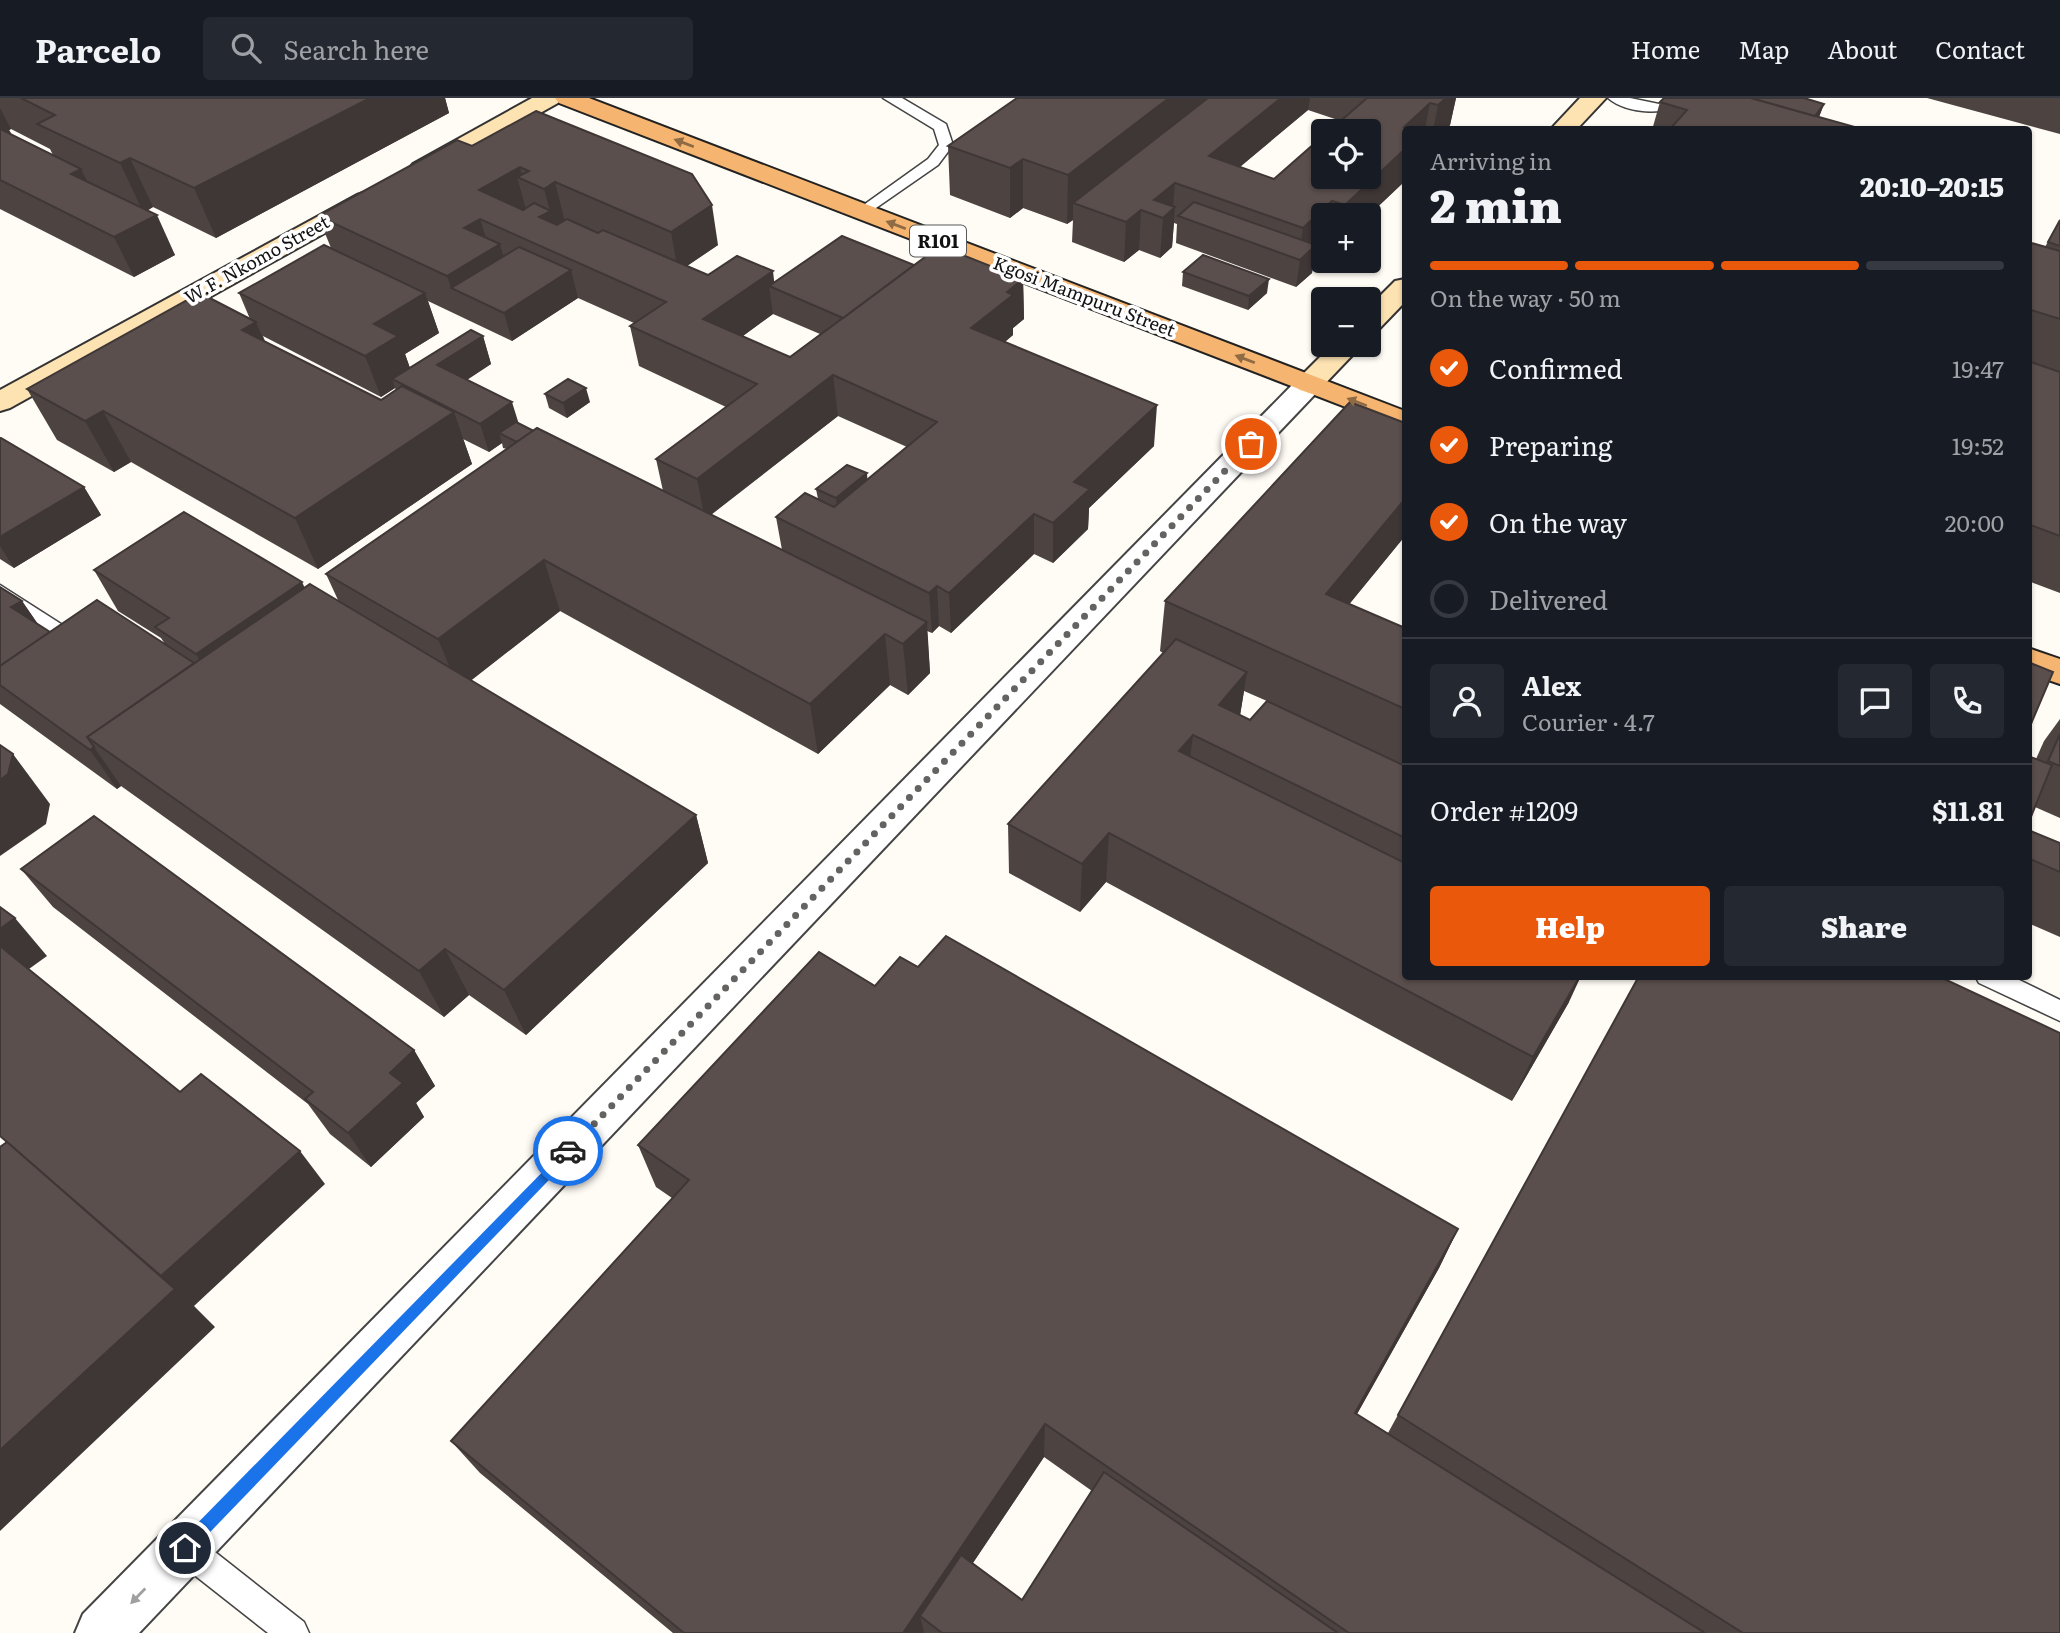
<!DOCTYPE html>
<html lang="en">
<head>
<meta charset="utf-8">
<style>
  body { margin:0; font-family:Literata,serif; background:#242831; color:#f1f3f6; height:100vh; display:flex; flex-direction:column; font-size:26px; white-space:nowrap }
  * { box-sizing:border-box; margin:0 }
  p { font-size:23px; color:#9ea1a6 }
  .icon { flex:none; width:38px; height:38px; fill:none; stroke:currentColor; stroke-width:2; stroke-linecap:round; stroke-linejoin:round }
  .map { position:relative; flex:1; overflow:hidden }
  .details { position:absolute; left:1402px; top:28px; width:630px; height:854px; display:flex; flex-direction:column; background:#171b24; border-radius:7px; box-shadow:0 2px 5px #0004 }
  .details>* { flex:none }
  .buttons { position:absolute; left:1311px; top:21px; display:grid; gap:14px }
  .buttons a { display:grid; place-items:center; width:70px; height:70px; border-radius:7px; background:#171b24; box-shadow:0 2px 5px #0004; font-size:35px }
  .pin { position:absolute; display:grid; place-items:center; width:60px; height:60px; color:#fff; margin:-30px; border:4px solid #fff; border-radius:50%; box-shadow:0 2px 7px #0007 }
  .courier { position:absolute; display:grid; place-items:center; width:70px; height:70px; margin:-35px; border:5px solid #1a73e8; border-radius:50%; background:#fff; color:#222; box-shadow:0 2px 9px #0007 }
  .summary em { font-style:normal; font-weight:800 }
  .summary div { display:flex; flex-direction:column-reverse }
  .summary { display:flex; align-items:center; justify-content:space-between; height:119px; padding:0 28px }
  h1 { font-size:46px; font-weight:800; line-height:52px }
  .bar { display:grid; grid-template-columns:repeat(4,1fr); gap:10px 7px; align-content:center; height:84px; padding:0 28px }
  .bar i { height:9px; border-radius:5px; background:#363941 }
  .bar .active { background:#ea580c }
  .bar p { grid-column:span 4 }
  .line { display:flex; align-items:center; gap:18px; padding:0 28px; border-top:2px solid #363941 }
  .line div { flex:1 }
  .round { display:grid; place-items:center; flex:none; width:74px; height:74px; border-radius:7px; background:#242831 }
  ol { padding:0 28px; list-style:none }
  li { display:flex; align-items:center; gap:21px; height:77px }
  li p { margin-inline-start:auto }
  li .icon { padding:7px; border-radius:50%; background:#ea580c; color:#fff; stroke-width:4 }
  li:last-child { color:#9ea1a6 }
  li i { width:38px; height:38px; border:4px solid #363941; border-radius:50% }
  .primary-button { display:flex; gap:14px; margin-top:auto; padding:14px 28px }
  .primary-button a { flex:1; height:80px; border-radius:7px; background:#ea580c; color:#fff; font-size:28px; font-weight:800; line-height:80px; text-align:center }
  .primary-button a+a { background:#242831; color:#f1f3f6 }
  header { display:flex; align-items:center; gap:42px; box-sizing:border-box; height:98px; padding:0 35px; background:#171b24; border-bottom:2px solid #363941 }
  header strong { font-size:33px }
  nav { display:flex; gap:38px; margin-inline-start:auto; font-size:24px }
  .search { width:490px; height:63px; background:#242831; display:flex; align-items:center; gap:18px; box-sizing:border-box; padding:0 24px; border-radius:7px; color:#9ea1a6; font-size:26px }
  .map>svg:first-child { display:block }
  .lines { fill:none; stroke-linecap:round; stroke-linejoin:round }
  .lane-casing { stroke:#444; stroke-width:3 }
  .street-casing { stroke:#444; stroke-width:4 }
  .secondary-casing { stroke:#333; stroke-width:4 }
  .primary-casing { stroke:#222; stroke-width:4 }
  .lane { fill:#fff; fill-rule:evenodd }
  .street { fill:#fff; fill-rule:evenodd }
  .secondary { fill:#fde2b2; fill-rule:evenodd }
  .primary { fill:#f5b46f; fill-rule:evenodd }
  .wall { fill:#4d4442; fill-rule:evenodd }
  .shaded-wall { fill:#3f3736 }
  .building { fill:#5a4f4d; stroke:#3f3736; stroke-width:2 }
  .oneway { fill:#8e6b45 }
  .oneway2 { fill:#a0a0a0 }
  .route { fill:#1a73e8 }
  .done { stroke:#646361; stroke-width:7; stroke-dasharray:0 12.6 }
  .labels { text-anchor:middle; stroke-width:7; stroke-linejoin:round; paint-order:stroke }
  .far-street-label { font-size:18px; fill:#111; stroke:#fff }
  .shield { fill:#fff; stroke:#585858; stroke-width:2 }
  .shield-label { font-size:19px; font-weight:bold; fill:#111 }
</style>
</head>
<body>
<header>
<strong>Parcelo</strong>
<div class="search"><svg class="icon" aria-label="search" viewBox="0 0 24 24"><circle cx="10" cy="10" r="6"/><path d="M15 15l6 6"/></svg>Search here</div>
<nav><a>Home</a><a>Map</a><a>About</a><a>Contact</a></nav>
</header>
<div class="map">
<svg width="2060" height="1535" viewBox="0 0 2060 1535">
  <rect width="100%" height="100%" fill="#fffbf5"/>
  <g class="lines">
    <!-- lane casing -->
    <g class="lane-casing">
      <g id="lane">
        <polygon points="883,0 902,0 946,26 953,47 938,67 863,119 858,117 855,114 858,111 928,61 939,47 934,31"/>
        <path d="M1608,0h22l29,6 14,-6h15c-17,20 -62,16 -80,0z"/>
        <polygon points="0,487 86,542 89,547 86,552 72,552 0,503"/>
        <polygon points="1975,878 2011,878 2060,902 2060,923 1979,885"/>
        <polygon points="185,1435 196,1439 304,1524 309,1535 268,1535 174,1461 170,1450 174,1439"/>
      </g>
    </g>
    <!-- street casing -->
    <g class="street-casing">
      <polygon id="street" points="1309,277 1319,280 1324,286 1319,292 139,1535 75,1535 83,1516 1299,280"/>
    </g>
    <!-- secondary casing -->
    <g class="secondary-casing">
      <g id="secondary">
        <polygon points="532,0 562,0 558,5 431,76 422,79 413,76 409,71 413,66"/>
        <polygon points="1580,0 1606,0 1576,32 1550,32"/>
        <polygon points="366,94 375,97 379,102 375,107 10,310 0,313 0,292 357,97"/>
        <polygon points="1405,181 1405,204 1378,232 1368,234 1368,210 1395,183"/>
        <polygon points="1332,247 1362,247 1319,292 1309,295 1299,292 1294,286 1299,280"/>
      </g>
    </g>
    <!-- primary casing -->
    <g class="primary-casing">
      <g id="primary">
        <polygon points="555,0 589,0 1405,313 1405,332 559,5"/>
        <polygon points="2028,550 2060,561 2060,586 2028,575"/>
      </g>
    </g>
    <!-- lane -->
    <use href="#lane" class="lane"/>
    <!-- street -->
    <use href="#street" class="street"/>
    <!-- secondary -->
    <use href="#secondary" class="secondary"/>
    <!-- primary -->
    <use href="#primary" class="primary"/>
  </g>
  <!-- wall -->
  <g class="wall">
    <path d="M0,0h445l4,15 -233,125 -63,-31 -6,4 28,44 -41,22 -134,-68zM11,31l39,20 3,6 -41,-20 -3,-5z"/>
    <path d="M1017,0h439l-6,27 -4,5h-41v51l-37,35 -45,-1 -8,36 -3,22 -16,14 -120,-44 1,-19 -3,-1 -2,24 -12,11 -21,-8 -15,12 -52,-20 1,-22 -6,4 -44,-16 -13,10 -60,-23 -2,-49zM1308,12l33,11 -67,58 -34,-12z"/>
    <polygon points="1927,0 2060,0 2060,36"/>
    <polygon points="1660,4 1824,6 1819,19 1854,32 1652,32"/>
    <path d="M457,42l261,105 -31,21 21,9 66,8 140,-18 109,14 1,40 -11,9v7l-8,7 149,104 -65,62 -1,21 -35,34 -19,-9 -83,79 -12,-7 -7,7 -5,-2 3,42 -22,22 -18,-10 -72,69 -258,-143 -89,69 225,135 12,48 -182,172 -57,-40 -25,22 -323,-231 -4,3 -117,-85v-117l22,14 16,23 12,8 115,12 -4,-6 -43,-27 -24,-41 211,18 33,12 -12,-26 181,-125 -4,-1 -1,-5 -13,9 -26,-13 9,25 -154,105 -187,-107 -17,10 -57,-32 -30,-51 223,-70 -11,-26 92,-45 -13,-32zM578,200l56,25 -4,3 9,40 87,41 -70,52 7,32 -145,-68 -51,-43 24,-16 -8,-28 -73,32 -5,-14 34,-21 -11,-32 84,40zM773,216l47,20 -30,23 -47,-21zM263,238l118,61 14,-9 1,2 -15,10 -116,-59zM838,318l69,31 -40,33 -51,9 2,10 -42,18 6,33 -71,-35z"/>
    <polygon points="2060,122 2060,495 2031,484 2028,487 2028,144 2045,149"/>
    <polygon points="1183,174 1267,195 1248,212 1182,188"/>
    <polygon points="545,296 590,304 567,320 549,310"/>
    <path d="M1405,325v113l-56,68 56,24v348l164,26 -57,99 -406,-219 -26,30 -71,-39 -1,-49 155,-171 -3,-2 5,-50zM1244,593l23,10 -17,19 -10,-5z"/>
    <polygon points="0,340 84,389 101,417 14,470 0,461"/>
    <polygon points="2060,621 2060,720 2035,709 2036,661 2044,643"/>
    <polygon points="2028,732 2060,745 2060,839 2028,825"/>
    <polygon points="21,771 414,952 435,988 416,1005 424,1019 371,1069 330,1036 308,1006 53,809"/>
    <path d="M918,869l540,262 -19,39 -82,146 31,19 251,-457 421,657h-1387l-193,-160 -29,-32 221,-243 -16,-11 -18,-42 237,-159zM1044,1359l48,34 -70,109 -49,-37z"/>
  </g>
  <!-- shaded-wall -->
  <g class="shaded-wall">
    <polygon points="370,0 445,0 449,15 216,140 194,90"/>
    <polygon points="1169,0 1214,0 1073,105 1073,122 1067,126 1068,77"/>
    <polygon points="1281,0 1310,0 1308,12 1207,96 1209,58"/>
    <polygon points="1446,0 1456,0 1450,27 1446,32 1433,32 1438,7"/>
    <polygon points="1430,5 1425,32 1405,32 1405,83 1368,118 1343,117 1345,107 1404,29"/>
    <polygon points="1824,6 1819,19 1808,27"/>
    <polygon points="0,10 11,31 9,32 21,53 0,56"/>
    <polygon points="130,60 153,109 143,114 120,65"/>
    <polygon points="1023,61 1023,110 1010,120 1010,70"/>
    <polygon points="520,69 523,82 517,79 526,111 497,128 479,92"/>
    <polygon points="81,71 101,110 71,76"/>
    <polygon points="555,84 565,124 556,155 539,119 550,113 544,91"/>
    <polygon points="1175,85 1173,111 1175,109 1172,149 1160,160 1163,120 1154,102"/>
    <polygon points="1332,103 1330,117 1323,117 1323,145 1315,153 1312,175 1296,189 1300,162 1298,161 1303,130"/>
    <polygon points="712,107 718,147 678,174 671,134"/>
    <polygon points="1141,112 1139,152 1124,164 1126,124"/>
    <polygon points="157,117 175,157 134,179 114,139"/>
    <polygon points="480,121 490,152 500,146 511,186 451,190 447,178 464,130"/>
    <polygon points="571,172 578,200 512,243 504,215"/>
    <polygon points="773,173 775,191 769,188 773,216 711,261 703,221"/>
    <polygon points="1023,181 1024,221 1013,230 1013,237 972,270 971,230 1007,194"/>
    <polygon points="1269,181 1267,195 1248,212 1249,198"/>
    <polygon points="425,195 439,235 405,256 413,279 392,281 395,290 381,299 365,258 374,226"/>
    <polygon points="256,224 278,275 242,232"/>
    <polygon points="483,238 491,266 446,295 437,267"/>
    <polygon points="833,277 838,318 705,421 697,381"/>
    <polygon points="586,290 590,304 567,320 563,305"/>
    <polygon points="512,304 521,333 499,335 502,345 489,354 480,326"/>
    <polygon points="1157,307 1154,348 1089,410 1088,431 1053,465 1053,425 1074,384"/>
    <polygon points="103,313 131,364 114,374 85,323"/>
    <polygon points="454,314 472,366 318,471 295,420"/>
    <polygon points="867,375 868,390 838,415 836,400"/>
    <polygon points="84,389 101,417 14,470 0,448 0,439"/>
    <polygon points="1405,401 1405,438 1316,547 1326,496"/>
    <polygon points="1034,416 1034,456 951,535 949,495"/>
    <polygon points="544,462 560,513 459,592 438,541"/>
    <polygon points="302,484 321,524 220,596 196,556"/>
    <polygon points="937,488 939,528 932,535 929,495"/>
    <polygon points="22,503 41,531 11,509"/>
    <polygon points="927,524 930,575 908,597 903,546"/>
    <polygon points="885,536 890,587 818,656 810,606"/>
    <polygon points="1247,574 1239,624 1219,607"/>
    <polygon points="1193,637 1187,686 1179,653"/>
    <polygon points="94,649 121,688 117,691 90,652"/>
    <polygon points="13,656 50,706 46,726 0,758 0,682"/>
    <polygon points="696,717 708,765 526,937 504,892"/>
    <polygon points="1109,735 1106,784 1080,814 1082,766"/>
    <polygon points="15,820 47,858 22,876 0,852 0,831"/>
    <polygon points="445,851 469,897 444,919 419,873"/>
    <polygon points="1580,878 1581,878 1569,904 1512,1003 1533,959"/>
    <polygon points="414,952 435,988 416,1005 424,1019 371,1069 348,1035 390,975"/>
    <polygon points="300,1053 325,1086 194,1208 215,1229 0,1433 0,1352 160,1179"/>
    <polygon points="1458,1131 1439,1170 1339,1348 1355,1315"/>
    <polygon points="1045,1326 1044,1359 931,1527 920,1518 924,1535 903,1535"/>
  </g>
  <!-- building -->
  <g class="building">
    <polygon points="21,0 370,0 194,90 130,60 120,65 37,26 55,17"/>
    <polygon points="1017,0 1169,0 1068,77 1023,61 1010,70 948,48"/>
    <polygon points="1208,0 1281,0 1209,58 1274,81 1323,38 1323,79 1368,79 1368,33 1329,33 1367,0 1446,0 1438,7 1430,5 1404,29 1413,32 1405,32 1405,51 1345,107 1332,103 1303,130 1175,85 1154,102 1175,109 1163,120 1141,112 1126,124 1073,105"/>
    <polygon points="1664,0 1751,0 1855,29 1853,32 1669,32 1687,12 1660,4"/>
    <polygon points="1751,0 1804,0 1824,6 1815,18"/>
    <polygon points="536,13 692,76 712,107 671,134 555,84 544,91 517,79 529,73 520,69 479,92 523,112 534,105 551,113 539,119 557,127 567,121 598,135 603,132 708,177 737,158 773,173 703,221 790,259 940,148 1023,181 1007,194 1013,197 971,230 1157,307 1074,384 1090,391 1053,425 1034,416 949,495 937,488 929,495 776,419 805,395 834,409 937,324 833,277 697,381 656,361 757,286 630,228 666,204 480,121 464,130 500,146 447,178 318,118 457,42 472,48"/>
    <polygon points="0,31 81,71 71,76 157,117 114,139 0,82"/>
    <polygon points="1194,104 1316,147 1300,162 1178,118"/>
    <polygon points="2060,122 2060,148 2048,144"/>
    <polygon points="842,138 914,167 843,220 769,188"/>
    <polygon points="2028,144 2060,153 2060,221 2028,211"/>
    <polygon points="324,147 425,195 374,226 398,238 365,258 239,195"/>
    <polygon points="519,149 571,172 504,215 451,190"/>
    <polygon points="1203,157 1269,181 1249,198 1183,174"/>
    <polygon points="200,195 256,224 242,232 381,302 402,288 454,314 295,420 103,313 85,323 27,291"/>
    <polygon points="471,232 483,238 437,267 512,304 480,326 392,281"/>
    <polygon points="2028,263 2060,274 2060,438 2028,426"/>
    <polygon points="568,281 586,290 563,305 545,296"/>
    <polygon points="1350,304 1405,325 1405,401 1326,496 1405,530 1405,611 1165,503"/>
    <polygon points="516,324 534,333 517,344 499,335"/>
    <polygon points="537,330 927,524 903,546 885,536 810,606 544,462 438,541 326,476"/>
    <polygon points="0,340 1,340 84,389 0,439"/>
    <polygon points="847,367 867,375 836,400 816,391"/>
    <polygon points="184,414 302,484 196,556 155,529 169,520 94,472"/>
    <polygon points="310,486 696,717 504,892 445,851 419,873 87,639"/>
    <polygon points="0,489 22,503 11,509 50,534 0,568"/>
    <polygon points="97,502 194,565 87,639 94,649 90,652 0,587 0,568"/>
    <polygon points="1176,541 1247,574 1219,607 1250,622 1267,603 1405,668 1405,740 1193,637 1179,653 1405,765 1405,878 1580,878 1533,959 1109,735 1082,766 1008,726"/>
    <polygon points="2028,564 2053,574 2028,633"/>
    <polygon points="2060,636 2060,668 2048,663"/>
    <polygon points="0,647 13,656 8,676 0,682"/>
    <polygon points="2028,658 2052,667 2028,726"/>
    <polygon points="94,718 414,952 390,975 403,985 348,1035 305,1001 313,994 21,771"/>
    <polygon points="2028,732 2060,745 2060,774 2028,760"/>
    <polygon points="0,809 15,820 0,831"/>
    <polygon points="946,838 1458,1131 1355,1315 1705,1535 1349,1535 1045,1326 903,1535 684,1535 451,1343 689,1082 638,1047 819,854 875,888 900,859 918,869"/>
    <polygon points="0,848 180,994 201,976 300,1053 161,1178 0,1038"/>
    <polygon points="1639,878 1938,878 2060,935 2060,1535 1743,1535 1398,1317"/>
    <polygon points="7,1044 175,1191 0,1352 0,1049"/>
    <polygon points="1104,1374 1338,1535 942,1535 920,1518 961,1457 1022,1502"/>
  </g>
  <!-- one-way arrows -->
  <defs><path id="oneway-solid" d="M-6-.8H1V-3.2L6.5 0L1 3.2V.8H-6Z" transform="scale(1.75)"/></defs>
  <g class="oneway">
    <use href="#oneway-solid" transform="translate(684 45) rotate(-159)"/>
    <use href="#oneway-solid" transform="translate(896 127) rotate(-159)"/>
    <use href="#oneway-solid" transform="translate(1245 261) rotate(-159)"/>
    <use href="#oneway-solid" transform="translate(1357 304) rotate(-159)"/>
  </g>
  <use class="oneway2" href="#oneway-solid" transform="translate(138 1498) rotate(134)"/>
  <!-- route -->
  <polygon class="route" points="568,1048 574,1053 572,1058 190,1455 185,1457 179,1455 177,1450 179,1444"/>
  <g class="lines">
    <!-- done -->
    <polyline class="done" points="568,1053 1251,346"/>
  </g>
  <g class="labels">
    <!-- far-street labels -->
    <g class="far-street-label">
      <text transform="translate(257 162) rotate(-29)" y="6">W.F. Nkomo Street</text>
      <text transform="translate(1084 199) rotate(21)" y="6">Kgosi Mampuru Street</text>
    </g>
    <!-- shield labels -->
    <rect class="shield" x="910" y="127.5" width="56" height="31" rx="5"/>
    <g class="shield-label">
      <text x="938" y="150">R101</text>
    </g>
  </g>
</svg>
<div class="buttons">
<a><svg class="icon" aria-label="locate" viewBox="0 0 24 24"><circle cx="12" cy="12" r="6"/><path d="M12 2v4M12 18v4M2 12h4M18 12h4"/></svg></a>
<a>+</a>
<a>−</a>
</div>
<div class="pin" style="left:1251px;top:346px;background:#ea580c"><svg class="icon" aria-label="bag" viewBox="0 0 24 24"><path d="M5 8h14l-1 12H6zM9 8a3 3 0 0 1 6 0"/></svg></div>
<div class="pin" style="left:185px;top:1450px;background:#1f2937"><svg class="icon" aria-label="home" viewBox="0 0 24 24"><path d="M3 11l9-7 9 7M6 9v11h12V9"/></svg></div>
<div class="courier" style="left:568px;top:1053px"><svg class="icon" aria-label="car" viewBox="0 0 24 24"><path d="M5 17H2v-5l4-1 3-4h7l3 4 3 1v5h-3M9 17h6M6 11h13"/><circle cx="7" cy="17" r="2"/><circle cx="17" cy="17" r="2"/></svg></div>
<section class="details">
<div class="summary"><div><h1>2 min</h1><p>Arriving in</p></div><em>20:10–20:15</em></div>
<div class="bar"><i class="active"></i><i class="active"></i><i class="active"></i><i></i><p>On the way · 50 m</p></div>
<ol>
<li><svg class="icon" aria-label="check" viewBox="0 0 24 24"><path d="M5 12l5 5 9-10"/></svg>Confirmed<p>19:47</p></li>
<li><svg class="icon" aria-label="check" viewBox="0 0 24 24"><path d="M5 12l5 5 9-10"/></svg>Preparing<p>19:52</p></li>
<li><svg class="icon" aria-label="check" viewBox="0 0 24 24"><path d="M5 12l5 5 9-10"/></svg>On the way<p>20:00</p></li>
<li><i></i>Delivered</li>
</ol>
<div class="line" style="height:126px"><a class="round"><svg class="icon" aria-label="person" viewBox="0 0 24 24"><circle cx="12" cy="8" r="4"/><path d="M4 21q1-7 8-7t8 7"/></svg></a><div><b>Alex</b><p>Courier · 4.7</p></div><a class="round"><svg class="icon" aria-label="chat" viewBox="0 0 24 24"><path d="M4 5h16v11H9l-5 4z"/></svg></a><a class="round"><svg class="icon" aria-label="phone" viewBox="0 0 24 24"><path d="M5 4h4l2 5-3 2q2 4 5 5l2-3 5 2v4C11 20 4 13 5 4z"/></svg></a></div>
<div class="line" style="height:91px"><div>Order #1209</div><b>$11.81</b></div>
<div class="primary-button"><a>Help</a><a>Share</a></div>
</section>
</div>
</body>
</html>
